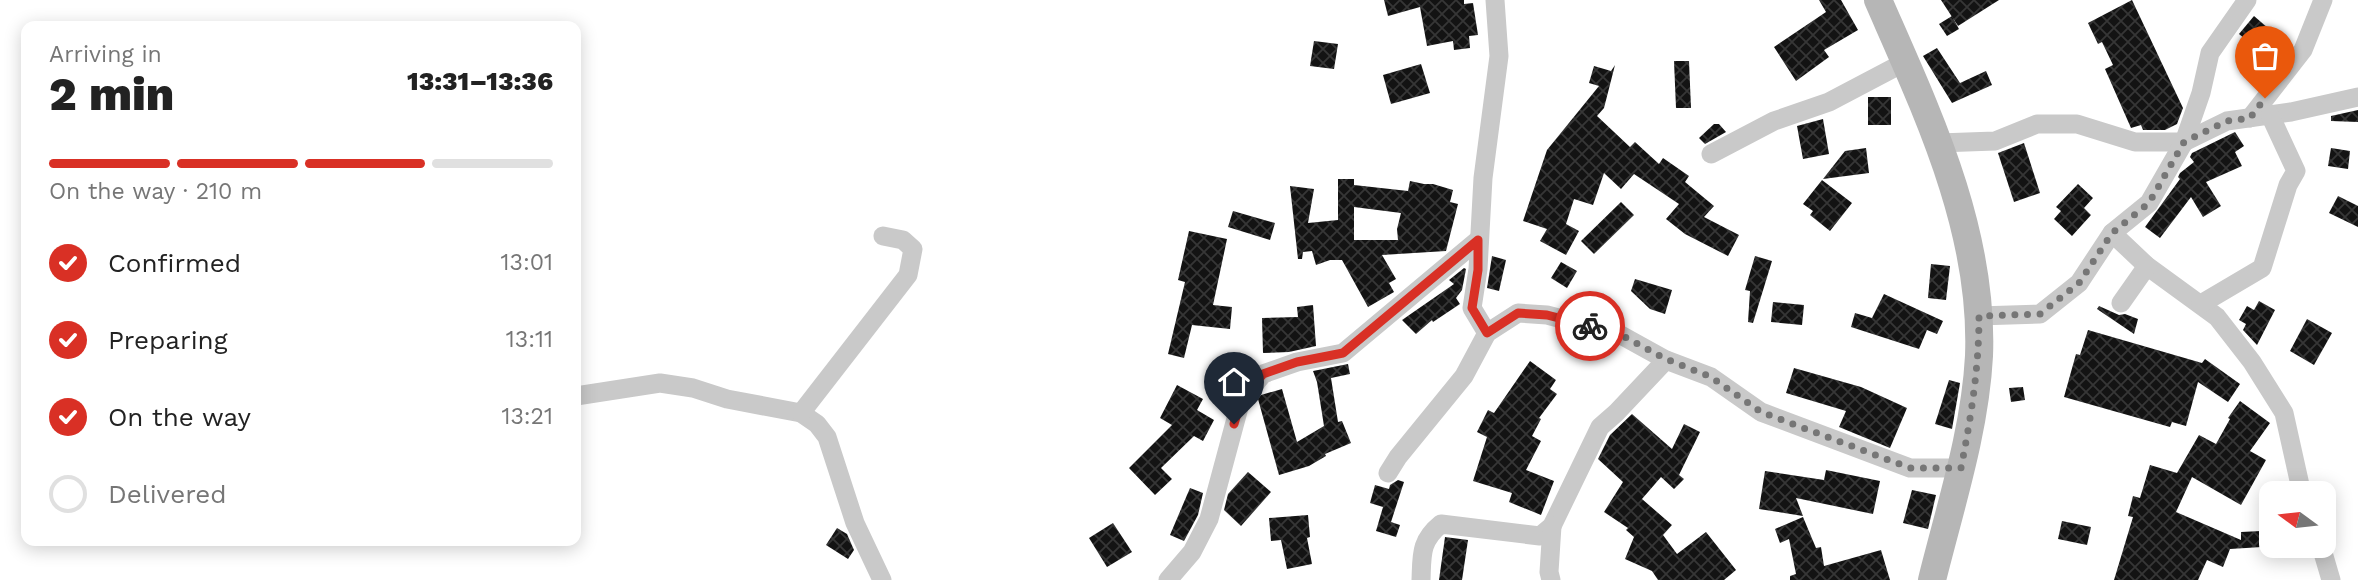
<!DOCTYPE html>
<html lang="en">
<head>
<meta charset="utf-8">
<style>
  body { margin:0; font-family:"Work Sans",sans-serif; background:#f2f2f2; color:#222; height:100vh; display:flex; flex-direction:column; font-size:26px; white-space:nowrap }
  * { box-sizing:border-box; margin:0 }
  p { font-size:23px; color:#767676 }
  .icon { flex:none; width:38px; height:38px; fill:none; stroke:currentColor; stroke-width:2; stroke-linecap:round; stroke-linejoin:round }
  .map { position:relative; flex:1; overflow:hidden }
  .drawer { position:absolute; left:21px; top:21px; width:560px; height:525px; display:flex; flex-direction:column; background:#fff; border-radius:14px; box-shadow:0 4px 18px #0003 }
  .drawer>* { flex:none }
  .needle { width:46px; rotate:285deg }
  .controls { position:absolute; left:2259px; top:481px; display:grid; gap:14px }
  .controls a { display:grid; place-items:center; width:77px; height:77px; border-radius:14px; background:#fff; box-shadow:0 4px 18px #0003; font-size:35px }
  .pin { position:absolute; display:grid; place-items:center; width:60px; height:60px; color:#fff; margin:-72px -30px; border-radius:50% 50% 50% 0; rotate:-45deg; box-shadow:0 0 7px #0007 }
  .pin .icon { rotate:45deg }
  .courier { position:absolute; display:grid; place-items:center; width:70px; height:70px; margin:-35px; border:5px solid #d93025; border-radius:50%; background:#fff; color:#222; box-shadow:0 2px 9px #0007 }
  .headline em { font-style:normal; font-weight:800 }
  .headline div { display:flex; flex-direction:column-reverse }
  .headline { display:flex; align-items:center; justify-content:space-between; height:119px; padding:0 28px }
  h1 { font-size:46px; font-weight:800; line-height:52px }
  .bar { display:grid; grid-template-columns:repeat(4,1fr); gap:10px 7px; align-content:center; height:84px; padding:0 28px }
  .bar i { height:9px; border-radius:5px; background:#e0e0e0 }
  .bar .current { background:#d93025 }
  .bar p { grid-column:span 4 }
  ol { padding:0 28px; list-style:none }
  li { display:flex; align-items:center; gap:21px; height:77px }
  li p { margin-inline-start:auto }
  li .icon { padding:7px; border-radius:50%; background:#d93025; color:#fff; stroke-width:4 }
  li:last-child { color:#767676 }
  li i { width:38px; height:38px; border:4px solid #e0e0e0; border-radius:50% }
  .map>svg:first-child { display:block }
  .building { fill:url(#building-cross-hatch); fill-rule:evenodd }
  .lines { fill:none; stroke-linecap:round; stroke-linejoin:round }
  .minor { stroke:#c9c9c9; stroke-width:19 }
  .secondary { stroke:#b6b6b6; stroke-width:28 }
  .done { stroke:#767676; stroke-width:7; stroke-dasharray:0 12.6 }
  .route { stroke:#d93025; stroke-width:9 }
</style>
</head>
<body>
<div class="map">
<svg width="2358" height="580" viewBox="0 0 2358 580">
  <defs>
    <pattern id="building-cross-hatch" width="8" height="8" patternUnits="userSpaceOnUse" patternTransform="scale(1.75)"><rect width="8" height="8" fill="#131313"/><path d="M0 0l8 8M0 8l8-8" fill="none" stroke="#363636"/></pattern>
  </defs>
  <rect width="100%" height="100%" fill="#fff"/>
  <!-- building -->
  <g class="building">
    <polygon points="1384,0 1464,0 1464,4 1473,3 1478,35 1469,36 1470,48 1454,50 1453,41 1427,46 1420,7 1388,16"/>
    <polygon points="1819,0 1841,0 1858,30 1824,50 1829,57 1796,81 1774,47 1826,12"/>
    <polygon points="1941,0 1999,0 1958,26"/>
    <polygon points="2132,0 2183,108 2177,124 2165,130 2143,130 2141,125 2131,128 2105,69 2113,65 2102,42 2098,44 2088,23"/>
    <polygon points="1952,16 1959,29 1947,36 1939,24"/>
    <polygon points="2254,16 2282,40 2267,57 2239,34"/>
    <polygon points="1314,41 1338,44 1334,69 1310,66"/>
    <polygon points="1937,48 1960,83 1986,71 1992,85 1952,103 1923,56"/>
    <polygon points="1674,61 1689,61 1691,108 1676,108"/>
    <polygon points="1421,64 1430,93 1391,104 1383,75"/>
    <polygon points="1615,65 1604,108 1597,116 1630,147 1635,142 1659,164 1663,158 1689,176 1685,182 1714,206 1704,217 1739,235 1728,256 1685,234 1666,219 1679,204 1634,174 1621,189 1604,173 1593,205 1574,199 1566,224 1579,231 1566,255 1540,241 1547,229 1523,221 1547,150 1599,86 1589,83 1594,66 1611,71"/>
    <rect x="1868" y="97" width="23" height="28"/>
    <polygon points="2358,110 2358,122 2331,121 2331,116"/>
    <polygon points="1823,119 1829,154 1803,159 1797,126"/>
    <polygon points="1714,124 1719,124 1726,132 1705,144 1699,138"/>
    <polygon points="2235,132 2244,146 2235,152 2242,166 2206,182 2221,206 2203,217 2191,197 2160,238 2145,227 2180,179 2178,177 2180,173 2194,162 2190,157 2192,153"/>
    <polygon points="2024,143 2040,193 2014,202 1998,153"/>
    <polygon points="1866,148 1869,173 1823,179 1845,151"/>
    <polygon points="2331,148 2350,151 2348,169 2328,166"/>
    <path d="M1338,179h16v6l54,6 2,-10 14,3h9l20,6 -3,12 8,2 -12,47 -64,4 14,24 -7,4 5,9 -26,15 -26,-47h-12l-14,5 -4,-14 -9,1 -1,7h-4l-8,-73 24,3 -6,34 30,-3zM1354,207l47,6 -4,16 1,11h-44z"/>
    <polygon points="1822,180 1852,203 1830,231 1810,215 1813,211 1803,204"/>
    <polygon points="2078,184 2093,198 2084,208 2091,215 2072,236 2054,219 2061,211 2056,207"/>
    <polygon points="2338,196 2358,206 2358,227 2329,213"/>
    <polygon points="1621,202 1634,215 1594,254 1581,241"/>
    <polygon points="1233,211 1275,223 1270,240 1228,227"/>
    <polygon points="1189,231 1227,239 1213,305 1232,307 1230,329 1192,325 1184,358 1168,354 1185,282 1178,280"/>
    <polygon points="1492,256 1506,260 1499,291 1487,288"/>
    <polygon points="1755,256 1772,261 1753,323 1748,322 1750,291 1745,290"/>
    <polygon points="1561,262 1577,271 1567,288 1551,278"/>
    <polygon points="1931,264 1950,266 1946,300 1928,298"/>
    <polygon points="1464,268 1466,269 1462,290 1456,298 1460,304 1433,322 1432,320 1416,334 1402,320 1454,284 1449,280"/>
    <polygon points="1635,279 1672,290 1665,314 1650,309 1631,291"/>
    <polygon points="1884,294 1943,321 1937,334 1927,330 1919,349 1851,327 1855,313 1872,318"/>
    <polygon points="2259,301 2275,310 2257,345 2243,330 2246,324 2239,320 2247,306 2254,310"/>
    <polygon points="1773,302 1804,305 1802,325 1771,322"/>
    <polygon points="1313,305 1316,346 1289,352 1263,353 1262,318 1298,317 1297,307"/>
    <polygon points="2099,306 2119,315 2125,314 2138,319 2134,334 2097,309"/>
    <polygon points="2307,319 2332,333 2314,365 2290,351"/>
    <polygon points="2088,330 2202,363 2205,359 2240,384 2228,402 2198,382 2186,426 2172,422 2170,427 2064,397 2076,354 2080,355"/>
    <polygon points="1530,361 1556,380 1550,389 1557,394 1539,418 1541,419 1532,436 1541,441 1526,470 1554,481 1541,515 1509,502 1512,493 1473,481 1487,437 1477,432 1488,410 1494,413"/>
    <polygon points="1348,364 1350,374 1331,378 1338,422 1342,421 1351,443 1325,454 1326,456 1309,466 1279,475 1258,399 1261,395 1282,389 1297,442 1324,426 1317,382 1313,371"/>
    <polygon points="1794,368 1861,387 1907,408 1890,448 1839,427 1846,411 1786,393"/>
    <polygon points="1949,380 1960,383 1952,429 1935,424"/>
    <polygon points="1177,385 1203,399 1197,410 1214,420 1203,441 1194,436 1161,468 1172,479 1155,495 1129,468 1172,425 1160,418"/>
    <polygon points="2023,387 2025,400 2011,402 2009,388"/>
    <polygon points="2240,401 2270,423 2250,451 2266,460 2241,505 2192,477 2176,512 2241,540 2241,532 2261,531 2262,547 2230,549 2223,567 2207,560 2198,580 2114,580 2133,517 2128,516 2133,496 2140,498 2150,465 2177,473 2199,435 2216,444 2230,419 2228,418"/>
    <polygon points="1632,414 1672,449 1684,424 1700,432 1679,475 1684,479 1674,489 1661,477 1642,499 1672,525 1663,535 1677,554 1706,532 1736,570 1724,580 1658,580 1652,571 1625,559 1634,537 1626,530 1628,528 1604,512 1623,482 1598,459 1610,435"/>
    <polygon points="1826,470 1880,481 1873,514 1796,498 1803,516 1759,509 1765,471 1824,480"/>
    <polygon points="1248,472 1271,492 1241,526 1224,510 1228,494"/>
    <polygon points="1398,480 1404,482 1391,522 1400,525 1396,537 1376,531 1383,507 1370,503 1375,485 1389,489 1390,485"/>
    <polygon points="1190,488 1203,493 1198,515 1184,541 1170,535"/>
    <polygon points="1912,490 1936,495 1928,529 1903,523"/>
    <polygon points="1308,515 1310,537 1307,538 1312,564 1287,569 1281,540 1271,541 1269,518"/>
    <polygon points="1803,517 1816,548 1821,547 1824,566 1881,550 1890,580 1790,580 1790,576 1796,574 1789,539 1780,543 1775,529"/>
    <polygon points="2062,521 2091,527 2087,545 2058,539"/>
    <polygon points="1113,523 1132,552 1107,567 1089,538"/>
    <polygon points="837,528 847,534 854,550 848,559 826,545"/>
    <polygon points="1445,537 1468,540 1462,580 1439,580"/>
  </g>
  <g class="lines">
    <!-- minor -->
    <g class="minor">
      <polyline points="2250,118 2303,50 2323,0"/>
      <polyline points="1939,143 1995,141 2037,124 2077,124 2135,142 2184,142 2227,121 2291,112 2358,97"/>
      <polyline points="1711,154 1774,121 1829,102 1905,62"/>
      <polyline points="2112,233 2147,266 2217,317 2252,362 2284,413 2302,494"/>
      <polyline points="2121,303 2147,266"/>
      <polyline points="2201,304 2262,268 2288,185 2296,171 2270,115"/>
      <polyline points="1978,316 2040,314 2079,283 2112,233 2149,203 2184,142 2201,93 2210,53 2247,0"/>
      <polyline points="1487,333 1472,308 1478,269 1483,178 1499,56 1495,0"/>
      <polyline points="576,396 660,383 693,388 727,399 801,413 817,424 827,437 855,523 882,580"/>
      <polyline points="801,413 908,275 913,249 903,240 883,236"/>
      <polyline points="1388,473 1398,457 1464,376 1487,333 1518,313 1547,315 1619,334 1666,360 1711,377 1761,412 1910,468 1961,468"/>
      <polyline points="2321,546 2331,580"/>
      <polyline points="1168,580 1192,552 1209,519 1241,400 1263,374 1297,362 1343,353 1478,240"/>
      <path d="M1421,580c1,-25 -1,-39 20,-56l99,12 12,-10 48,-99 16,-14 50,-53"/>
      <polyline points="1551,580 1549,572 1552,526"/>
    </g>
    <!-- secondary -->
    <path class="secondary" d="M1878,0c49,112 106,230 101,356 -4,76 -29,151 -47,224"/>
  </g>
  <g class="lines">
    <!-- done -->
    <path class="done" d="M1590,326l29,8 47,25 45,18 50,35 149,56h51c10,-51 18,-100 18,-152l61,-2 39,-31 33,-50 37,-30 35,-61 43,-21 23,-3 15,-20"/>
    <!-- route -->
    <polyline class="route" points="1234,424 1241,400 1263,374 1297,362 1343,353 1478,240 1478,270 1472,308 1487,333 1518,313 1547,315 1590,326"/>
  </g>
</svg>
<div class="controls">
<a><svg class="needle" viewBox="-14 -14 28 28"><path d="M0-13l5 13h-10z" fill="#e53935"/><path d="M0 13l5-13h-10z" fill="#767676"/></svg></a>
</div>
<div class="pin" style="left:2265px;top:98px;background:#ea580c"><svg class="icon" aria-label="bag" viewBox="0 0 24 24"><path d="M5 8h14l-1 12H6zM9 8a3 3 0 0 1 6 0"/></svg></div>
<div class="pin" style="left:1234px;top:424px;background:#1f2937"><svg class="icon" aria-label="home" viewBox="0 0 24 24"><path d="M3 11l9-7 9 7M6 9v11h12V9"/></svg></div>
<div class="courier" style="left:1590px;top:326px"><svg class="icon" aria-label="bike" viewBox="0 0 24 24"><circle cx="6" cy="16" r="4"/><circle cx="18" cy="16" r="4"/><path d="M6 16l4-8h5l3 8M10 8l3 8H6M13 5h3"/></svg></div>
<section class="drawer">
<div class="headline"><div><h1>2 min</h1><p>Arriving in</p></div><em>13:31–13:36</em></div>
<div class="bar"><i class="current"></i><i class="current"></i><i class="current"></i><i></i><p>On the way · 210 m</p></div>
<ol>
<li><svg class="icon" aria-label="check" viewBox="0 0 24 24"><path d="M5 12l5 5 9-10"/></svg>Confirmed<p>13:01</p></li>
<li><svg class="icon" aria-label="check" viewBox="0 0 24 24"><path d="M5 12l5 5 9-10"/></svg>Preparing<p>13:11</p></li>
<li><svg class="icon" aria-label="check" viewBox="0 0 24 24"><path d="M5 12l5 5 9-10"/></svg>On the way<p>13:21</p></li>
<li><i></i>Delivered</li>
</ol>
</section>
</div>
</body>
</html>
